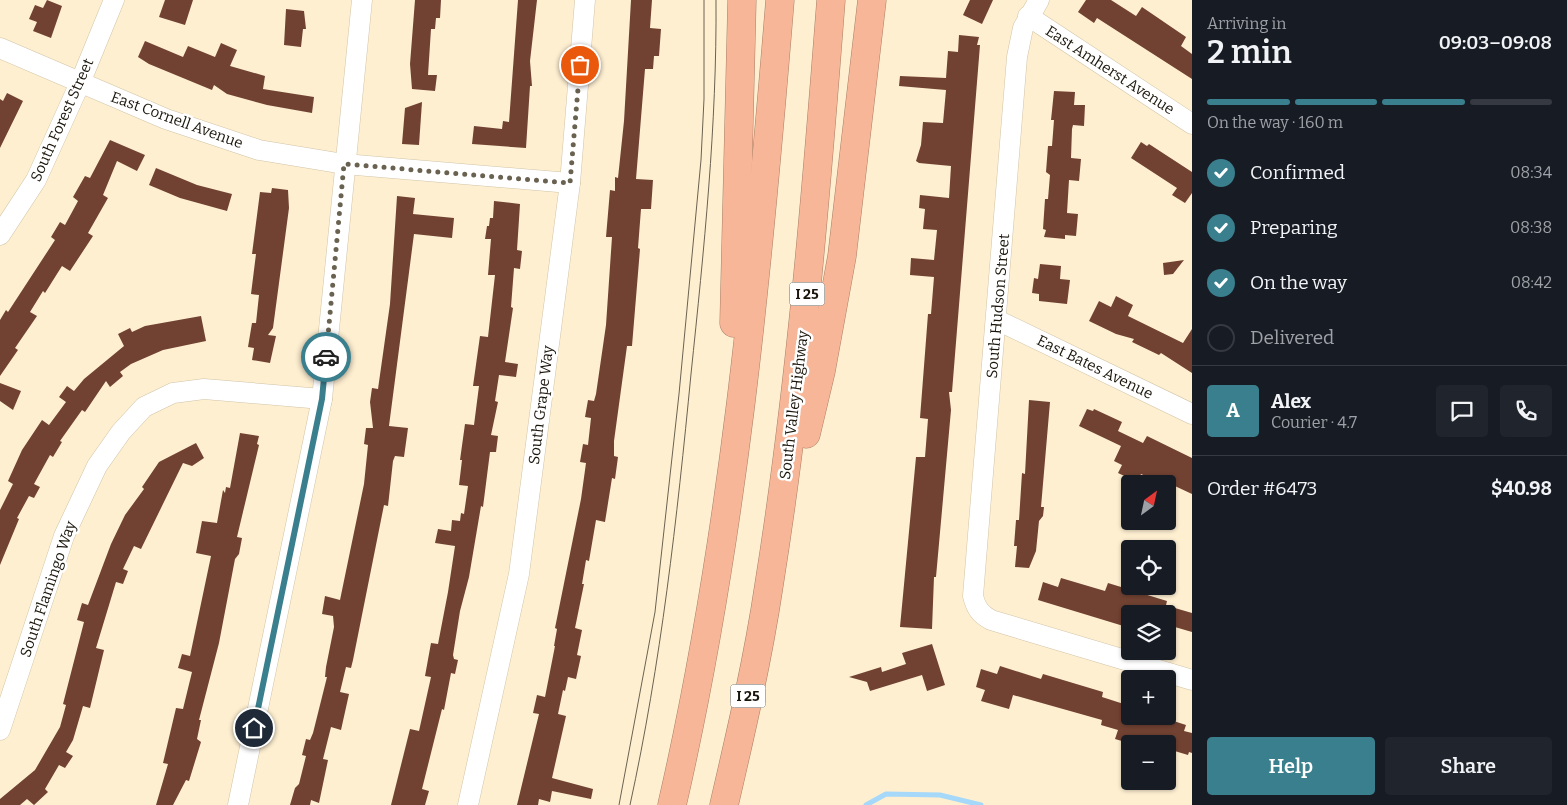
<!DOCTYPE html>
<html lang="en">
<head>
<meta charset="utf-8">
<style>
  body { margin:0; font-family:Bitter,serif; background:#20242c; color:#f1f3f6; height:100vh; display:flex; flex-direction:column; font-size:19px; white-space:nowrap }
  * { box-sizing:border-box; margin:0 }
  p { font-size:16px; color:#9ea1a6 }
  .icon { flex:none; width:28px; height:28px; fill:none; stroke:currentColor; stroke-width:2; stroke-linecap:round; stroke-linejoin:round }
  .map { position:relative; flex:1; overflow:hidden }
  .panel { display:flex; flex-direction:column; background:#171b24; width:375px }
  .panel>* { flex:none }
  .needle { width:32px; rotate:33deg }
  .controls { position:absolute; left:1121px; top:475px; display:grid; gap:10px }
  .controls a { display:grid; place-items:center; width:55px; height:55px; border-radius:5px; background:#171b24; box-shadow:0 1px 4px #0004; font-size:25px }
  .pin { position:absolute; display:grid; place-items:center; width:42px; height:42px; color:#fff; margin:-21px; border:2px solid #fff; border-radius:50%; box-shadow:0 1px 5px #0007 }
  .courier { position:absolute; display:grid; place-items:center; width:50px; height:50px; margin:-25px; border:4px solid #3a7f8d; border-radius:50%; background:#fff; color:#222; box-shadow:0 1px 6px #0007 }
  .head em { font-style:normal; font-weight:600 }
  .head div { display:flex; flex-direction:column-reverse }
  .head { display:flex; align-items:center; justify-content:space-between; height:85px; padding:0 15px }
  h1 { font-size:32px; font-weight:600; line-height:38px }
  .bar { display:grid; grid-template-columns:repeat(4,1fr); gap:8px 5px; align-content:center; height:60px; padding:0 15px }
  .bar i { height:6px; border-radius:4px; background:#363941 }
  .bar .current { background:#3a7f8d }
  .bar p { grid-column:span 4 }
  .line { display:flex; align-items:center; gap:12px; padding:0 15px; border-top:1px solid #363941 }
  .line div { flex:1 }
  .round { display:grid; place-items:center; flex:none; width:52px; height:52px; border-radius:5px; background:#20242c }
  ol { padding:0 15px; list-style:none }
  li { display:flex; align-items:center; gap:15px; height:55px }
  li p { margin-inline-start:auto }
  li .icon { padding:5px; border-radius:50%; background:#3a7f8d; color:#fff; stroke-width:4 }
  li:last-child { color:#9ea1a6 }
  li i { width:28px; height:28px; border:2px solid #363941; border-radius:50% }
  .cta { display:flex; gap:10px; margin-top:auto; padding:10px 15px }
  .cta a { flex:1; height:58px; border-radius:5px; background:#3a7f8d; color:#fff; font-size:20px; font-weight:600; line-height:58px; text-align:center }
  .cta a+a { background:#20242c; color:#f1f3f6 }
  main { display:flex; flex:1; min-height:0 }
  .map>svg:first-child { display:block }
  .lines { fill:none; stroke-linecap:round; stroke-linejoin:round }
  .stream { stroke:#a5d8f9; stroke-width:5 }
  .building { fill:#714232 }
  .minor-casing { stroke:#d2c4a6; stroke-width:21 }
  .highway-casing { stroke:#aa7e66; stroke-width:29 }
  .minor { stroke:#fff; stroke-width:20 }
  .highway { stroke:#f7b697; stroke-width:28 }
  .tram { stroke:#6a6250; stroke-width:1 }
  .done { stroke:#6a6250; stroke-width:5; stroke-dasharray:0 9 }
  .route { stroke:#3a7f8d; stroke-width:6 }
  .labels { text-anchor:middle; stroke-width:5; stroke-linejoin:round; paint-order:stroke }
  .shield { fill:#fff; stroke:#5f5c54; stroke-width:1 }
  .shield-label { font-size:14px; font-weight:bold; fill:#1b160b }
  .street-label { font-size:15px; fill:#1b160b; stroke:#fff }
</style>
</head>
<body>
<main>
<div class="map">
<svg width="1192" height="805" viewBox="0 0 1192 805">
  <rect width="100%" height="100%" fill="#feefd1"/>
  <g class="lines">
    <!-- stream -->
    <polyline class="stream" points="866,805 886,794 940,795 981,805"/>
  </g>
  <!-- building -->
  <g class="building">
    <polygon points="47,0 62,6 51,38 33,31 37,22 29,19 35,5 43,8"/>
    <polygon points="165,0 193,0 185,25 159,17"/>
    <polygon points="415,0 441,0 440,18 436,18 435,29 431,29 428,75 437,75 435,91 412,89 410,64"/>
    <polygon points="518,0 537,0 530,61 532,86 530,86 526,148 472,144 474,126 502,129 503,121 509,122"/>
    <polygon points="631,0 652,0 650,28 661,29 659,56 654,56 653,69 645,69 636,179 653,180 651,209 641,209 638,248 640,249 632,346 627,346 614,441 614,456 618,457 615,479 612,478 605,522 596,520 589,561 586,560 582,584 584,584 575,628 582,630 577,655 581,656 576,679 568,677 565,691 563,690 558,714 566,716 552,778 593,789 591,799 552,791 550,802 539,799 538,805 517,805 539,714 533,713 537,695 545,697 555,646 554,646 557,629 555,628 581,499 586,463 580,462 583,444 588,445 591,418 585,417 588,400 594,401 596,394 606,325 612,237 606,237 610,190 615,191 615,177 618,178 624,121"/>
    <polygon points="970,0 993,0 982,24 963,15"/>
    <polygon points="1086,0 1111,0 1136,16 1142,7 1186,37 1181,46 1192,54 1192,79 1097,18 1094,23 1078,12"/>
    <polygon points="286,9 304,11 306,29 303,29 301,47 284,45"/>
    <polygon points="959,35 979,37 977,45 980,45 952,392 949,392 951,410 936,577 934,577 932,629 900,627 916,457 925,457 928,419 920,418 928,314 931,314 934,277 910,275 911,258 934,260 937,230 923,229 925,209 919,208 920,195 949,198 951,166 919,163 916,161 921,145 923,122 943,123 946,90 899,86 900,76 946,78 948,51 958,52"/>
    <polygon points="145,41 183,57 188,46 215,57 221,43 237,50 230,66 265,76 263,89 314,97 312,113 267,105 227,94 214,85 212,90 149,64 138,57"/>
    <polygon points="1054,91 1075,92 1074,105 1085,105 1084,126 1073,125 1072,129 1071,158 1081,159 1079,181 1069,180 1067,213 1078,214 1076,236 1065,235 1065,239 1044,237 1046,230 1043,229 1045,199 1048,199 1050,175 1046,172 1048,146 1052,146 1054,120 1051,120"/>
    <polygon points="7,93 23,101 0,148 0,99 3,101"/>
    <polygon points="422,102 419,145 402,144 405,108"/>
    <polygon points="110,140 145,155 137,171 117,161 103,195 108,198 88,233 93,236 70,271 62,266 45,293 43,291 30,312 37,316 15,348 18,350 0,376 0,320 6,310 8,312 55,240 51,237 60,222 65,225 78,201 73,197 85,176 90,178"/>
    <polygon points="1141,142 1147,146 1149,144 1192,172 1192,193 1185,203 1172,195 1177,188 1131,158"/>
    <polygon points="156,168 197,185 232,194 227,211 180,198 149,185"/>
    <polygon points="272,188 288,190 289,208 273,328 268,335 276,336 270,363 252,360 254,348 248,347 252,323 256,323 259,295 251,294 256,254 252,254 260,192 271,193"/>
    <polygon points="397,196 415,198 413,214 454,218 452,238 414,234 389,426 408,428 404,457 395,456 393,461 388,506 384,505 353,660 351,668 346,667 340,692 349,694 341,730 331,727 323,759 328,760 319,803 311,800 310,805 290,805 295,788 299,784 306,756 302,755 306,739 310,740 313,733 327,677 325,677 326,667 334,627 333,616 322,614 325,596 340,600 364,484 368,445 364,444 366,428 373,428 370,402 372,388 378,389 390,304"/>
    <polygon points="494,201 520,204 517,250 522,251 520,269 514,268 511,307 513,308 505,362 518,364 516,377 499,375 495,401 498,402 491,435 498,436 496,452 490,452 483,507 481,506 469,577 460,611 453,655 454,659 458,660 455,674 451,673 444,710 442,709 422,789 429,791 425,805 391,805 410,729 419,731 431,677 425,676 431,643 438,644 448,592 455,546 435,543 438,529 451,531 452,520 460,521 461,513 464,514 468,486 459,485 462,460 460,460 465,424 474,425 479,386 473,386 480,336 488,337 495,275 488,275 491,239 485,239 487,226 489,226 490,218 493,218"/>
    <polygon points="1184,260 1173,274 1164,275 1163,263"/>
    <polygon points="1040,264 1061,266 1060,279 1070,280 1067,304 1039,301 1039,294 1032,293 1034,278 1038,279"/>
    <polygon points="1116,296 1133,305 1128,316 1183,343 1192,329 1192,373 1161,353 1159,355 1132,342 1134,339 1116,334 1089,321 1099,301 1111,307"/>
    <polygon points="201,316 206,341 163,350 131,364 120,372 123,376 110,387 106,381 85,412 82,410 60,441 62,442 53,457 50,455 34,484 40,487 34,498 29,496 17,518 19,519 0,565 0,510 13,484 8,481 22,450 42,420 49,425 66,402 59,397 67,386 74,391 84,379 124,346 118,334 130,328 132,332 145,326"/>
    <polygon points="0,383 21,391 13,410 0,401"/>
    <polygon points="1029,400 1050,402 1041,507 1044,507 1043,516 1039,521 1036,551 1029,568 1015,567 1017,546 1014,546 1016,520 1019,520 1022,473 1025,474"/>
    <polygon points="1087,409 1093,411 1094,409 1122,422 1118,431 1143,443 1147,436 1192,458 1192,494 1162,480 1159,482 1141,474 1137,482 1118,473 1122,465 1114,461 1121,446 1079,426"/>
    <polygon points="240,433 259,436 257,444 259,445 237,537 242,538 239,554 235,559 219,643 199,720 201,720 197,739 201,742 189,781 186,780 173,805 156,805 168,764 163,763 176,708 183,709 192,672 178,668 182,654 190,656 211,556 196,553 202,521 217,523 223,490 225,493 226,487 230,488"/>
    <polygon points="196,443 204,458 192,466 183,463 141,549 134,546 123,569 128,571 123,584 116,582 96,648 104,650 90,708 83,706 73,740 66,752 73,756 65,768 59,765 45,789 48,792 34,805 27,799 20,805 0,805 0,799 35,770 60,727 66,705 63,704 84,622 77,620 82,603 88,605 111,544 125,515 144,489 142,487 159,462"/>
    <polygon points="1061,578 1105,591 1108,583 1167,601 1164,614 1130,614 1130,628 1038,600 1043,582 1058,587"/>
    <polygon points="1168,606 1192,613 1192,632 1168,625"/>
    <polygon points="932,644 945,685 927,691 922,675 870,691 867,682 849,677 881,667 882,672 906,664 902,653"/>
    <polygon points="1000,666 1041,679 1043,674 1103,692 1102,697 1130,706 1130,716 1158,716 1186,725 1184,731 1192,733 1192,753 1189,752 1188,755 1168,749 1168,744 1150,744 1136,740 1135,744 1132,744 1115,739 1118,730 1101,725 1102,720 1013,695 1009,709 981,701 985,690 976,687 981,669 997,674"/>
  </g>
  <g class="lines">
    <!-- minor casing -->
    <g class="minor-casing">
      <g id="minor">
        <path d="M1039,0l-16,28 -6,29 -44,539c3,12 7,18 18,24l201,60"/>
        <polyline points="1028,16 1192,124"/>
        <polyline points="0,48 166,119 259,150 344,164 570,183"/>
        <polyline points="0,235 36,180 80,83 114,0"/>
        <polyline points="997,320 1192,414"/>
        <polyline points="0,730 64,536 97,466 121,432 144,407 173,393 204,389 322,399"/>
        <polyline points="238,805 322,399 362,0"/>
        <polyline points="468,805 519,574 570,183 585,0"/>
      </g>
    </g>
    <!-- highway casing -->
    <g class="highway-casing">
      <g id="highway">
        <polyline points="734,323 742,0"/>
        <polyline points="806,434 821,371 842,256 872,0"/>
        <path d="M672,805c61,-265 86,-535 108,-805"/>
        <path d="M724,805c17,-73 34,-146 45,-220 31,-194 47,-389 62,-585"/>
      </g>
    </g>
    <!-- minor -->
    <use href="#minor" class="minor"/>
    <!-- highway -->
    <use href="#highway" class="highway"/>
    <!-- tram -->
    <g class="tram">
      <polyline points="619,805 655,612 679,394 701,160 704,99 704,0"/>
      <path d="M630,805c31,-142 47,-286 61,-431 13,-125 26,-249 25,-374"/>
    </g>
  </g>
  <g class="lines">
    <!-- done -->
    <polyline class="done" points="326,357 344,164 570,183 580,65"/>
    <!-- route -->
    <polyline class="route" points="254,728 322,399 326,357"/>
  </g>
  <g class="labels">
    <!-- shield labels -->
    <g class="shield">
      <rect x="789.5" y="282.5" width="35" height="23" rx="4"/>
      <rect x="730.5" y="684.5" width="35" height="23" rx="4"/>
    </g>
    <g class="shield-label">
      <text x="807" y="299">I 25</text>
      <text x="748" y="701">I 25</text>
    </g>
    <!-- street labels -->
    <g class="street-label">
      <text transform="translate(1110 70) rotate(33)" y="5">East Amherst Avenue</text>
      <text transform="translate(62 120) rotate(-66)" y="5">South Forest Street</text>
      <text transform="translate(177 120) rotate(20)" y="5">East Cornell Avenue</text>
      <text transform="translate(998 306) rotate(-85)" y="5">South Hudson Street</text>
      <text transform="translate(1095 367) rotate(26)" y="5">East Bates Avenue</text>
      <text transform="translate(541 405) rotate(-83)" y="5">South Grape Way</text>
      <text transform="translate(794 405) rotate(-83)" y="5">South Valley Highway</text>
      <text transform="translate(48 589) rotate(-71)" y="5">South Flamingo Way</text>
    </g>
  </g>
</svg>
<div class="controls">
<a><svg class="needle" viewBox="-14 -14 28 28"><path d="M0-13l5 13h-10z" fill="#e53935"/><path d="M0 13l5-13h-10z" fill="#9ea1a6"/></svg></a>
<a><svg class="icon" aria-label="locate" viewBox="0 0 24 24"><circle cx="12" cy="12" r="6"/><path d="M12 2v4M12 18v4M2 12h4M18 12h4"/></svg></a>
<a><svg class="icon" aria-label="layers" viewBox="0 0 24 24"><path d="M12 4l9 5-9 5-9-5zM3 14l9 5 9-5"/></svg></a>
<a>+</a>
<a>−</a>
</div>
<div class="pin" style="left:580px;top:65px;background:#ea580c"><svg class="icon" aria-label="bag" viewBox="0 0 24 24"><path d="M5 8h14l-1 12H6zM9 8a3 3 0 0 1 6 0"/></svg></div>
<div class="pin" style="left:254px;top:728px;background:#1f2937"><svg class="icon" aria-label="home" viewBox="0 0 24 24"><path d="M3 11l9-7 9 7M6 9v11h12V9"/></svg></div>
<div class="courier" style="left:326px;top:357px"><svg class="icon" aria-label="car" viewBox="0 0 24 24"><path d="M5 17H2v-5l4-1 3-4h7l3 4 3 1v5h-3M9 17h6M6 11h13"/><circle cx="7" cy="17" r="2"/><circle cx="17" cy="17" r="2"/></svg></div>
</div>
<section class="panel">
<div class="head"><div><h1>2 min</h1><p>Arriving in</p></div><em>09:03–09:08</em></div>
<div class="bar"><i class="current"></i><i class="current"></i><i class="current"></i><i></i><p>On the way · 160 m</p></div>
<ol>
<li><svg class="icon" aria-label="check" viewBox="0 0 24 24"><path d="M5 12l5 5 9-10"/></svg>Confirmed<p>08:34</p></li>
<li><svg class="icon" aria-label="check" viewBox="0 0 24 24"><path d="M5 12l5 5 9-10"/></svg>Preparing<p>08:38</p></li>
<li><svg class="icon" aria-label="check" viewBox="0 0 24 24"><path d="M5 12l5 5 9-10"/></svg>On the way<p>08:42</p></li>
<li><i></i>Delivered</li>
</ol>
<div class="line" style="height:90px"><b class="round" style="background:#3a7f8d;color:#fff">A</b><div><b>Alex</b><p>Courier · 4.7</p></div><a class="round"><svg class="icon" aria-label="chat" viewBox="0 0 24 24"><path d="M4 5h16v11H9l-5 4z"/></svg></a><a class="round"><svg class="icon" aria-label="phone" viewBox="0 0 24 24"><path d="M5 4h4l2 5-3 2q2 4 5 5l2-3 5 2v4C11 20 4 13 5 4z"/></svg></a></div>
<div class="line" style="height:65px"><div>Order #6473</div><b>$40.98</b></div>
<div class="cta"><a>Help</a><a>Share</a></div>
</section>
</main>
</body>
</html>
